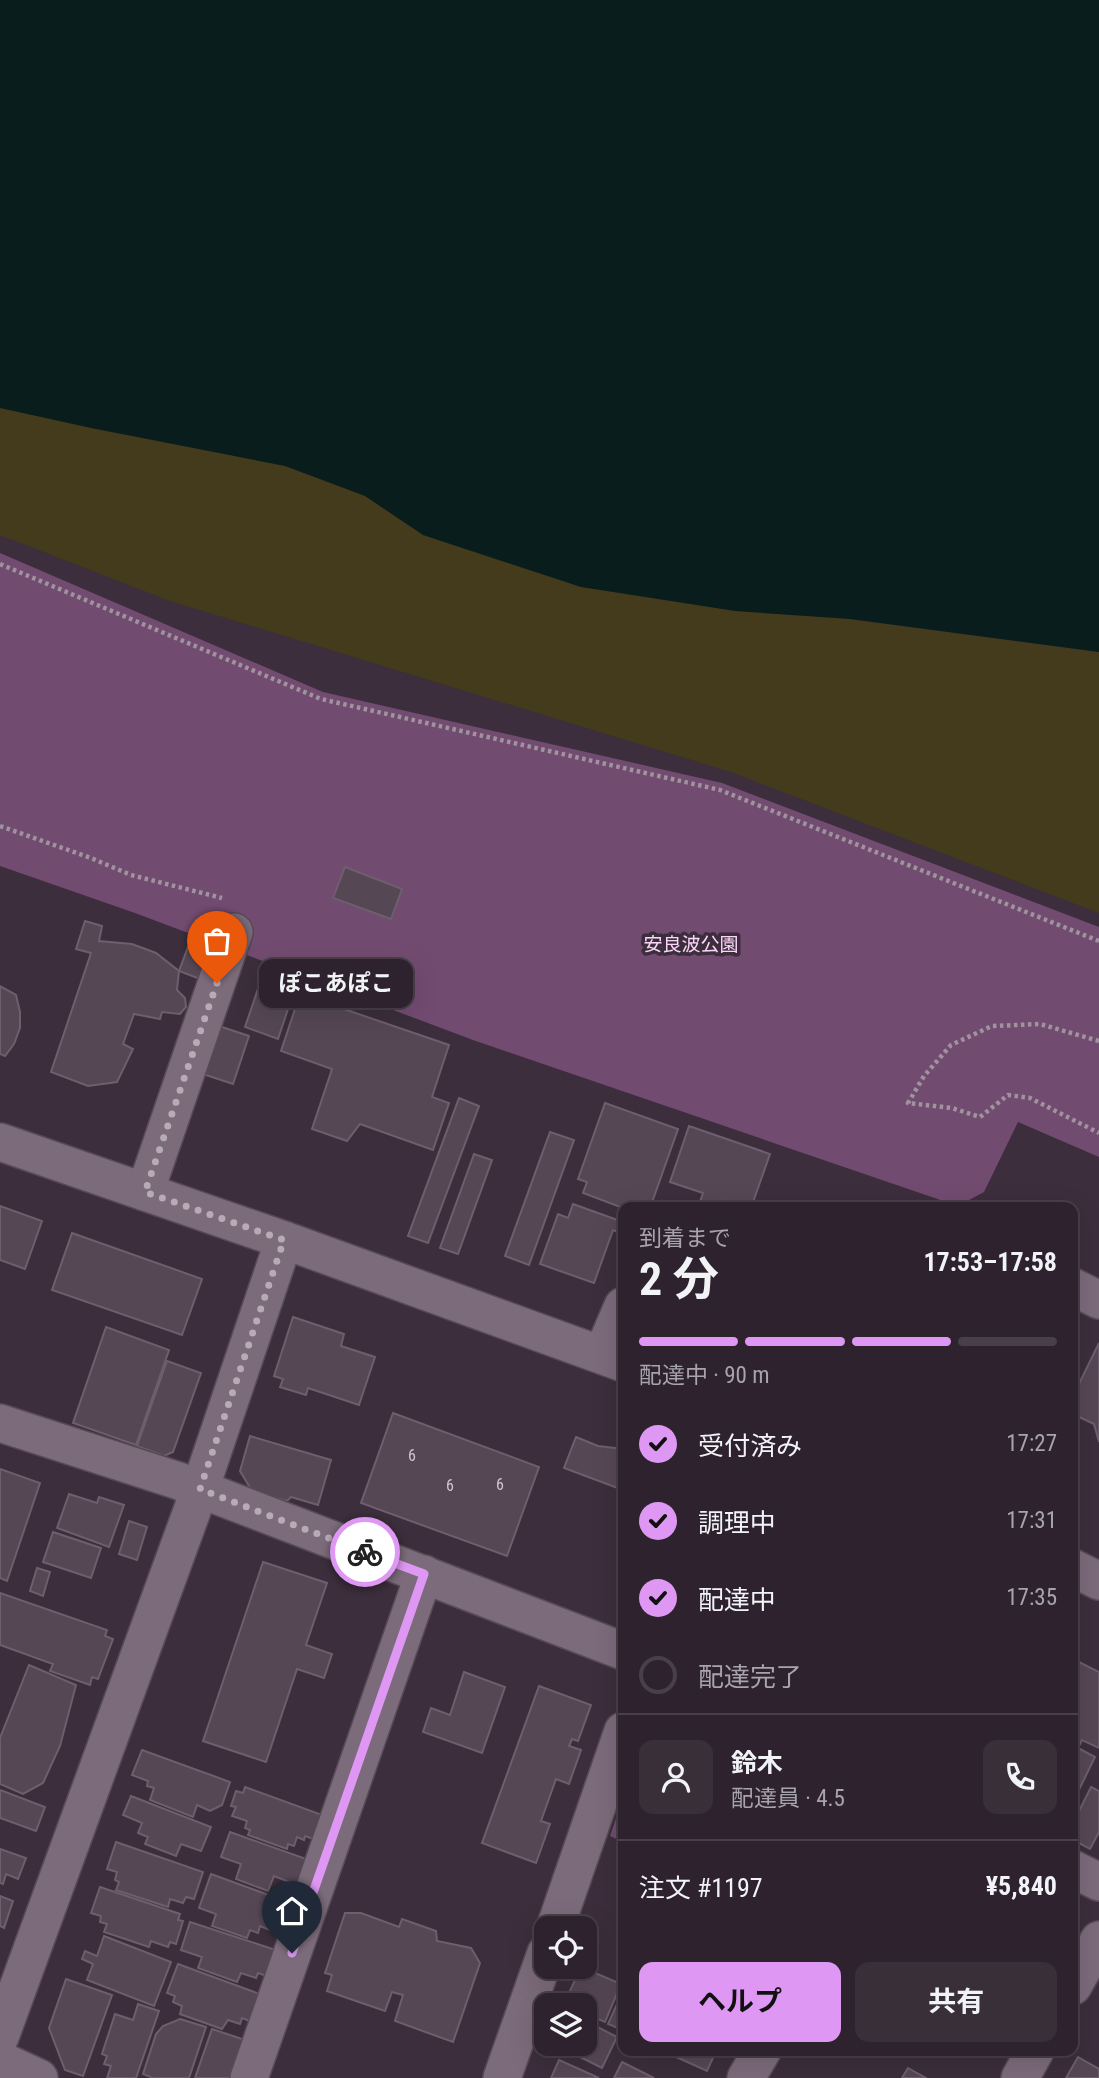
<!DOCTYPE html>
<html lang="ja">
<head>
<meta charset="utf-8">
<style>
  body { margin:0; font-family:"Roboto Condensed","Noto Sans JP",sans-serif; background:#392f39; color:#f1f3f6; height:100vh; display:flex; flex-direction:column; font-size:26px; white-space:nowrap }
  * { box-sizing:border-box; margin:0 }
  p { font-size:23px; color:#a7a4aa }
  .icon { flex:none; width:38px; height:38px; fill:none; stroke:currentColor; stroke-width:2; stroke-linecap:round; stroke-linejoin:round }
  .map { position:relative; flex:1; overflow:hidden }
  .sheet { position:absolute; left:618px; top:1202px; width:460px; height:854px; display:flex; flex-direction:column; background:#2d222d; border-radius:14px; box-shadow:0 7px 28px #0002,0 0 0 2px #483f49 }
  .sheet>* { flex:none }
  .buttons { position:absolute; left:534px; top:1916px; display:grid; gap:14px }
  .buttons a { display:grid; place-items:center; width:63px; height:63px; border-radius:14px; background:#2d222d; box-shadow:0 7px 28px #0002,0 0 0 2px #483f49; font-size:35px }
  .pin { position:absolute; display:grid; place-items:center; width:60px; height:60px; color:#fff; margin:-72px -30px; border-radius:50% 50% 50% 0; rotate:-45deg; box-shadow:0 0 7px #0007 }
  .pin .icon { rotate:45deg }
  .courier { position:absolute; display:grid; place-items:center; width:70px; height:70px; margin:-35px; border:5px solid #de98f3; border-radius:50%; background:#fff; color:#222; box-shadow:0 2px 9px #0007 }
  .bubble { position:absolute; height:49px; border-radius:14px; background:#2d222d; box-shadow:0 7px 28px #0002,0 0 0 2px #483f49; font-size:23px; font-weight:700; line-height:49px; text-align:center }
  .head em { font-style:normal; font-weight:700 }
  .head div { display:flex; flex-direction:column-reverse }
  .head { display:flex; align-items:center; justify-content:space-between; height:119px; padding:0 21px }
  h1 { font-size:46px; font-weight:700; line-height:52px }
  .bar { display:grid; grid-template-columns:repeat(4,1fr); gap:10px 7px; align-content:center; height:84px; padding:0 21px }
  .bar i { height:9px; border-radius:5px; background:#483f49 }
  .bar .active { background:#de98f3 }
  .bar p { grid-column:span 4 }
  .line { display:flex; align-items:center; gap:18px; padding:0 21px; border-top:2px solid #483f49 }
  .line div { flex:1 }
  .round { display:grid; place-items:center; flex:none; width:74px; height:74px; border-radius:14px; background:#392f39 }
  ol { padding:0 21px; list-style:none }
  li { display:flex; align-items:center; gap:21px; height:77px }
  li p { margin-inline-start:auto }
  li .icon { padding:7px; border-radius:50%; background:#de98f3; color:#111; stroke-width:4 }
  li:last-child { color:#a7a4aa }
  li i { width:38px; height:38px; border:4px solid #483f49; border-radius:50% }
  .primary-button { display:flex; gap:14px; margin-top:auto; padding:14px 21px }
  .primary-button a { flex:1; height:80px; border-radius:14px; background:#de98f3; color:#111; font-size:28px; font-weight:700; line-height:80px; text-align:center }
  .primary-button a+a { background:#392f39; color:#f1f3f6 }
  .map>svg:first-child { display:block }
  .green { fill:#724b71 }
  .sand { fill:#433b1b }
  .water { fill:#091d1d }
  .building { fill:#564755; stroke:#6e5e6e; stroke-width:2 }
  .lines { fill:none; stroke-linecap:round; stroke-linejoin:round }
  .minor-casing { stroke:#564a56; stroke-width:40 }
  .path { stroke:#9f939e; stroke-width:4.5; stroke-dasharray:3.5 3.5; stroke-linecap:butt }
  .minor { stroke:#7c6b7b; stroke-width:37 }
  .done { stroke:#b6abb6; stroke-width:7; stroke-dasharray:0 12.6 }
  .route { stroke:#de98f3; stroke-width:9 }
  .labels { text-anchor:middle; stroke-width:7; stroke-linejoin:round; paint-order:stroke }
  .number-label { font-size:16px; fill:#d0c4ce }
  .park-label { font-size:19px; fill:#fcd6fa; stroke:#3c2e3c }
</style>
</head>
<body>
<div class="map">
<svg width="1099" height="2078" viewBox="0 0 1099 2078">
  <rect width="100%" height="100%" fill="#3c2e3c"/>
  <!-- green -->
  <g class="green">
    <polygon points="0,553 323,692 722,783 1099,927 1099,1157 1018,1122 984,1192 958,1206 473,1040 135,913 0,866"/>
    <polygon points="623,1798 623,1842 610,1836"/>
  </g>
  <!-- sand -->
  <polygon class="sand" points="0,382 323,468 619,589 1099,652 1099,913 731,772 170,601 0,535"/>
  <!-- water -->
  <polygon class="water" points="0,0 1099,0 1099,652 850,619 735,611 581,587 423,535 365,496 285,466 91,428 0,408"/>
  <!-- building -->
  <g class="building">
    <polygon points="345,867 402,889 391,919 333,898"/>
    <polygon points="85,921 102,926 99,941 132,944 156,953 179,971 177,990 185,998 186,1007 180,1014 162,1012 160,1019 134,1014 123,1044 133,1049 117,1082 88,1086 51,1072 91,953 76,949"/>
    <polygon points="188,947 209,956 200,979 179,971"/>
    <polygon points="263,974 296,985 278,1039 245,1027"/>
    <polygon points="0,986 16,995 20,1012 20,1028 14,1044 5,1056 0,1054"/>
    <polygon points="300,994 449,1045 432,1097 449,1103 433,1150 360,1124 347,1141 312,1129 332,1069 281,1051"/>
    <polygon points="216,1025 249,1036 233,1084 200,1073"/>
    <polygon points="459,1098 479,1106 428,1243 408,1236"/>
    <polygon points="605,1103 678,1129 650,1208 623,1208 583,1193 587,1182 578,1179"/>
    <polygon points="689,1126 770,1154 751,1208 726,1201 723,1208 698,1208 703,1193 670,1182"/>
    <polygon points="550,1132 574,1140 529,1265 505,1256"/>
    <polygon points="474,1154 492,1160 458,1254 440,1248"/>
    <polygon points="573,1204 623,1222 623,1234 613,1230 594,1283 540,1264 558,1214 568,1218"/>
    <polygon points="0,1206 42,1221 25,1269 0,1260"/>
    <polygon points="72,1233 202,1279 182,1335 52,1290"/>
    <polygon points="293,1317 344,1334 341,1346 375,1357 359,1405 308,1388 306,1395 280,1387 283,1379 274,1376"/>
    <polygon points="106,1327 169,1350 136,1445 73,1423"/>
    <polygon points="1099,1343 1099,1442 1094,1424 1073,1414 1073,1396"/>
    <polygon points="167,1361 201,1373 173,1452 164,1456 137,1446"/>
    <polygon points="393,1413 539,1467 507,1556 361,1503"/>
    <polygon points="250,1436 331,1460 318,1505 291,1497 287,1501 252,1491 240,1471"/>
    <polygon points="576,1437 598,1446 623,1449 623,1490 564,1468"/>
    <polygon points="0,1469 40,1483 7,1581 0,1578"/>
    <polygon points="69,1494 97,1503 99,1497 124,1505 109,1547 57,1528"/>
    <polygon points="129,1521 147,1527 137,1560 119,1554"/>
    <polygon points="53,1532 101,1548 91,1578 43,1562"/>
    <polygon points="263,1562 327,1583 306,1645 332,1654 324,1678 297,1669 266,1762 203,1741"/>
    <polygon points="37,1568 50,1572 43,1596 30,1591"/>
    <polygon points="0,1593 107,1630 105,1636 113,1639 98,1679 92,1677 90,1685 50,1671 53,1664 0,1645"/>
    <polygon points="1073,1659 1099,1672 1099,1748 1082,1740 1078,1748 1095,1757 1073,1802"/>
    <polygon points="29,1665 76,1685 60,1746 43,1783 23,1794 0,1784 0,1738"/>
    <polygon points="464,1672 505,1687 482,1753 423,1732 431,1708 450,1715"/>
    <polygon points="539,1686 591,1705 578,1741 572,1739 569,1746 581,1750 569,1784 556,1779 541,1821 550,1824 536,1863 482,1843"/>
    <polygon points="142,1750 230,1782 222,1805 210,1811 197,1805 193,1817 150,1800 154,1788 147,1786 148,1781 132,1775"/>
    <polygon points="245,1787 325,1816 316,1840 305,1836 304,1840 297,1837 294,1846 288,1844 287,1849 248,1835 250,1830 245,1828 247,1821 232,1816 236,1807 231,1806 236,1791 243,1793"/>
    <polygon points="1091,1787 1099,1791 1099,1832 1090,1849 1073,1840 1073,1823"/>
    <polygon points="0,1790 45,1807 36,1831 0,1818"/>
    <polygon points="131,1796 211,1827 201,1851 181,1844 176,1856 145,1844 148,1837 138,1833 142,1823 123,1815"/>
    <polygon points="230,1832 312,1861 302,1887 274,1876 268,1891 236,1879 241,1864 221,1857"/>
    <polygon points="116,1842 203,1872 194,1899 186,1897 183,1903 170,1899 168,1907 116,1890 119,1882 115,1880 117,1872 107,1869"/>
    <polygon points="0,1849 26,1858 18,1879 6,1874 3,1884 0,1883"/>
    <polygon points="211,1874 296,1905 287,1931 271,1925 270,1930 260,1926 258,1933 250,1930 247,1938 212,1926 216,1914 199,1908"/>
    <polygon points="100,1887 180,1914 178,1920 183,1921 176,1944 170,1942 168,1947 151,1941 149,1947 104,1932 107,1924 100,1922 101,1916 91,1913"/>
    <polygon points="0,1896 13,1901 4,1928 0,1926"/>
    <polygon points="345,1913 361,1913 399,1927 402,1919 436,1931 437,1941 471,1948 480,1963 453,2042 395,2021 403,1995 392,1992 385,2011 327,1991 332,1975 325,1973"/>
    <polygon points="190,1922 282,1952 272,1978 258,1973 256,1978 241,1973 237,1982 198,1968 202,1957 181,1950"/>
    <polygon points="104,1936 171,1962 154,2006 87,1980 93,1964 82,1959 85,1951 97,1956"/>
    <polygon points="178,1964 265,1996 255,2023 242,2018 240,2024 228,2020 222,2029 180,2014 182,2006 173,2002 175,1996 167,1993"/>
    <polygon points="581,1967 621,1984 605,2022 589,2015 592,2009 579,2003 581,1998 569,1993"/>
    <polygon points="66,1979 112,1995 83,2076 65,2070 49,2028"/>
    <polygon points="623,1991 623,2030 608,2024"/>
    <polygon points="138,2004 159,2011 136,2078 107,2078 111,2066 104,2064 107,2056 102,2054 115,2014 133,2020"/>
    <polygon points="180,2019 206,2027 189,2078 153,2078 143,2074 156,2034 163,2026"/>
    <polygon points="586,2021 617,2037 602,2068 570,2052 575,2044 584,2044"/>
    <polygon points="212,2029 251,2042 239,2078 195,2078"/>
    <polygon points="663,2051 716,2051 707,2071"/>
    <polygon points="1078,2057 1099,2069 1099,2078 1066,2078"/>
    <polygon points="559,2060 599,2078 551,2078"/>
    <polygon points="622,2062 654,2078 614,2078"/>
    <polygon points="908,2068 926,2078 902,2078"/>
  </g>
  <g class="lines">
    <!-- minor casing -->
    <g class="minor-casing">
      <g id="minor">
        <polyline points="0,1142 284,1240 623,1363"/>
        <polyline points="145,1192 234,932"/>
        <polyline points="1073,1287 1099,1300"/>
        <polyline points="602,1355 623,1306"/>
        <polyline points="0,1423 179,1481 623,1651"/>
        <polyline points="1073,1568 1099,1581"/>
        <polyline points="1073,1869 1099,1882"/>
        <polyline points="555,1928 623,1731"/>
        <polyline points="1073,1986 1099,1940"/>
        <polyline points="0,2037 200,1489 284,1240"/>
        <polyline points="0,2060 39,2078"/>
        <polyline points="249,2078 424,1574"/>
        <polyline points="502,2078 546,1953"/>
        <polyline points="746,2078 762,2051"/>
        <polyline points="1020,2078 1035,2051"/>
      </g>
    </g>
    <!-- path -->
    <g class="path">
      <polyline points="0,564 321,699 720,790 1099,941"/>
      <polyline points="0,826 91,858 131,875 222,898"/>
      <polyline points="1099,1041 1040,1024 992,1026 951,1045 924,1076 908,1103 952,1108 980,1117 1008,1095 1030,1098 1099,1133"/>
    </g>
    <!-- minor -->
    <use href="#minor" class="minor"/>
  </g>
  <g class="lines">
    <!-- done -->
    <polyline class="done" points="217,983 145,1192 284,1240 200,1489 365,1552"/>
    <!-- route -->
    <polyline class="route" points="292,1953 424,1574 365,1552"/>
  </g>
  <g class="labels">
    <!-- number labels -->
    <g class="number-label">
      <text x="412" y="1461">6</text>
      <text x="500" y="1490">6</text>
      <text x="450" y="1491">6</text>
    </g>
    <!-- park labels -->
    <g class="park-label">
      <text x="691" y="951">安良波公園</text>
    </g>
  </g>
</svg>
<div class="buttons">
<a><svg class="icon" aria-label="locate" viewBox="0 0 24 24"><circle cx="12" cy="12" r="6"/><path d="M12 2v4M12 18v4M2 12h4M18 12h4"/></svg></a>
<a><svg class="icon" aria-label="layers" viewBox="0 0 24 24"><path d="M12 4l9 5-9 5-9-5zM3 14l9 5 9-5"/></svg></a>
</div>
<div class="pin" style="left:217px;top:983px;background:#ea580c"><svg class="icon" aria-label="bag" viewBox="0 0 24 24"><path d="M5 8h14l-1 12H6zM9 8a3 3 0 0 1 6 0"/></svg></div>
<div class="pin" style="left:292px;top:1953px;background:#1f2937"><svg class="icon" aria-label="home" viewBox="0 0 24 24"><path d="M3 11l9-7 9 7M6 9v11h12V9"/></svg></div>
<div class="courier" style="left:365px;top:1552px"><svg class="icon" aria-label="bike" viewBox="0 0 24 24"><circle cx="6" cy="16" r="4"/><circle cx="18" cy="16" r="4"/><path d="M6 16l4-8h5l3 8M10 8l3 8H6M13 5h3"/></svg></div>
<div class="bubble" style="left:259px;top:959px;width:154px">ぽこあぽこ</div>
<section class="sheet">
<div class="head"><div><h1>2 分</h1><p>到着まで</p></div><em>17:53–17:58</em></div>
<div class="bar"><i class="active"></i><i class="active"></i><i class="active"></i><i></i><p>配達中 · 90 m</p></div>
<ol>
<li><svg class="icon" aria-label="check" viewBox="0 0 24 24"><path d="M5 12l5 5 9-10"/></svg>受付済み<p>17:27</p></li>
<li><svg class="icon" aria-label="check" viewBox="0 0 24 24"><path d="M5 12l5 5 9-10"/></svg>調理中<p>17:31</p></li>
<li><svg class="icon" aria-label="check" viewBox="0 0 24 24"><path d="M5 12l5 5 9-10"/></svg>配達中<p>17:35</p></li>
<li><i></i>配達完了</li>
</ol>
<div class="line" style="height:126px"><a class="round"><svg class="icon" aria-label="person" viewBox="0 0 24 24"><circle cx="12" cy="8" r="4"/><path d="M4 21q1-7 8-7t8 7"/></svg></a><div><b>鈴木</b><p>配達員 · 4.5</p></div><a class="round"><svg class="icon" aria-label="phone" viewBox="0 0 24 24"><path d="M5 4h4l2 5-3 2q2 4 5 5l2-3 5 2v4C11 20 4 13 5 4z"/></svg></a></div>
<div class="line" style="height:91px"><div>注文 #1197</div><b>¥5,840</b></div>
<div class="primary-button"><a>ヘルプ</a><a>共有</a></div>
</section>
</div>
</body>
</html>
